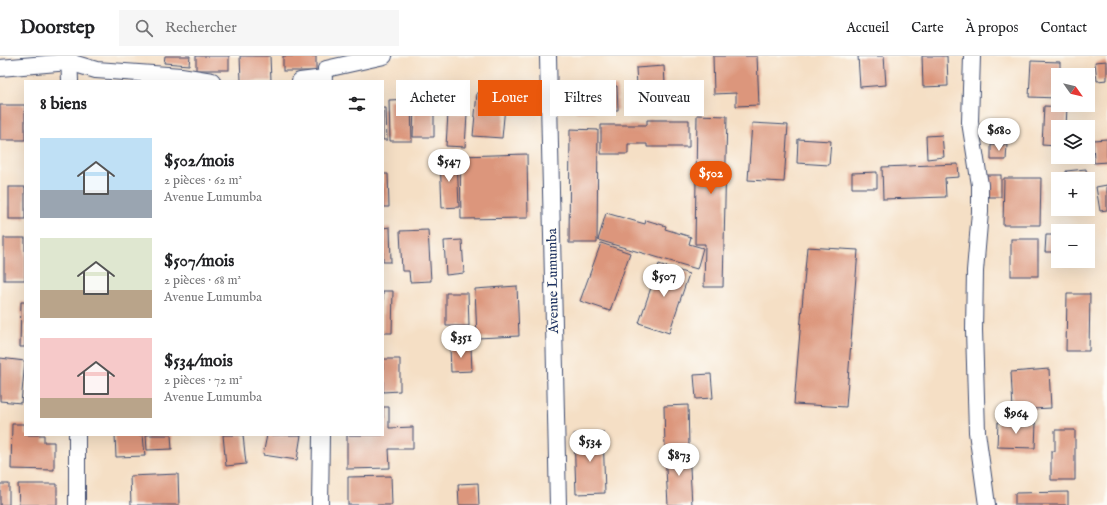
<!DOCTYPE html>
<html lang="fr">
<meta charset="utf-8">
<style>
body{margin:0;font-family:"IM FELL English",serif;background:#f6f6f6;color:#202124;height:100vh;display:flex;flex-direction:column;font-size:15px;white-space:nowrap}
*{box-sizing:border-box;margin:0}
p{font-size:13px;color:#757577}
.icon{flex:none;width:22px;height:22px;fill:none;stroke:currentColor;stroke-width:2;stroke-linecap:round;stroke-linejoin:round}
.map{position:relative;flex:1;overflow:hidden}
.side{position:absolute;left:24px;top:24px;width:360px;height:356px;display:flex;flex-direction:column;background:#fff;border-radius:0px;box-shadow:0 4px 16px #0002}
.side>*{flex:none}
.banner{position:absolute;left:396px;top:24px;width:380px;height:36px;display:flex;gap:8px}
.needle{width:26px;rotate:124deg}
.tools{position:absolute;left:1051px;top:12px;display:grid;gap:8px}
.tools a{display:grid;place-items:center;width:44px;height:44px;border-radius:0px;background:#fff;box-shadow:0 4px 16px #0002;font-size:20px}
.price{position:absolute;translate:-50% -34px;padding:0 9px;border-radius:14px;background:#fff;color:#222;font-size:13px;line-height:26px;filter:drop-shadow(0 1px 2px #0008)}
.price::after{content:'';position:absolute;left:50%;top:24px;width:12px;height:9px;margin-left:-6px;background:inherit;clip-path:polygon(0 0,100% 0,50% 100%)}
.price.active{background:#ea580c;color:#fff}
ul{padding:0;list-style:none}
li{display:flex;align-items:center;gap:12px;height:100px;padding:0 16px}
li span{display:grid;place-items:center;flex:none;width:112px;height:80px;border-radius:0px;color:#555}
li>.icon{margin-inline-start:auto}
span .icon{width:48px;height:48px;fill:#fffc;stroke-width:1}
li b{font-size:17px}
h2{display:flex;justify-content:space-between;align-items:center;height:48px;padding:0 16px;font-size:17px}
.pill{padding:0 14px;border-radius:0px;background:#fff;box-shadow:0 4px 16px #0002;font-size:14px;line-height:36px}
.pill.active{background:#ea580c;color:#fff}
header{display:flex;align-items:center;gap:24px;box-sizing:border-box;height:56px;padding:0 20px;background:#fff;border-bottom:1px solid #e0e0e0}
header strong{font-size:19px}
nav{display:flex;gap:22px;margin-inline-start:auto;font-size:14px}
.search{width:280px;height:36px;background:#f6f6f6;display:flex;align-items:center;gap:10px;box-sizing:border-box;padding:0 14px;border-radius:0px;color:#757577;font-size:15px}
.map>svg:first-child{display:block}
</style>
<header>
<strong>Doorstep</strong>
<div class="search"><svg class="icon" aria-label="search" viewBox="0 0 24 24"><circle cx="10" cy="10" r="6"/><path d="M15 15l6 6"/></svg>Rechercher</div>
<nav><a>Accueil</a><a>Carte</a><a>À propos</a><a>Contact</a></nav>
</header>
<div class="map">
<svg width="1107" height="449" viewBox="0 0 1107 449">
<rect width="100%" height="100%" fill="#fdfcf7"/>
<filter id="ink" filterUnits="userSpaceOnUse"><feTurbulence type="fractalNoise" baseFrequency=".025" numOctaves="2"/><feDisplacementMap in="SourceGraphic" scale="8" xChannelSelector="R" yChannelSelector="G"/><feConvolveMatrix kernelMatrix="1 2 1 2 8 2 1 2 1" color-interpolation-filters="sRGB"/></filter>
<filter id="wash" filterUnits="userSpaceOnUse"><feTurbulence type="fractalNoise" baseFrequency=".012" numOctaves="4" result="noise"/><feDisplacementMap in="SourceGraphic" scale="16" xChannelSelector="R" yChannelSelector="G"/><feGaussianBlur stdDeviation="0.9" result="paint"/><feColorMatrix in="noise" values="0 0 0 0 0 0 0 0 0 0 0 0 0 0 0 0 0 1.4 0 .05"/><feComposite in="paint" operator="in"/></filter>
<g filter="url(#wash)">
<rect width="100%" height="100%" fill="#f5dfc5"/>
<g id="blocks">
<!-- building -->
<g fill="#dc967b">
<path d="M165 0H190L189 9 164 7Z"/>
<rect x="196" y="0" width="33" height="14"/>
<path d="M240 0H270L271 25H241Z"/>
<rect x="283" y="0" width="33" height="15"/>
<path d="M713 0H757L759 49 736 50V37L714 38Z"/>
<path d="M858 0H884L886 29 860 31Z"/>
<path d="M922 0H947L948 30 923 31Z"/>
<path d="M1031 5 1060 6V19H1058V42L1029 41Z"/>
<path d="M1107 5V24L1097 25 1095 6Z"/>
<path d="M664 10 665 28 637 30 636 12Z"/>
<path d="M617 30 618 54 576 56 575 32Z"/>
<path d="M477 37 506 40 502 82 473 80Z"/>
<path d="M411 43 412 85H390L389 44Z"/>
<path d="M414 48H434V81H413Z"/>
<rect x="0" y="49" width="25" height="35"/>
<path d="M1044 50 1067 51 1066 71H1058V90L1042 89Z"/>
<path d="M383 52H386L387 84H383Z"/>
<path d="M448 57 467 58 465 91 446 90Z"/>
<path d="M697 59 727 60 723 231H704L705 188H695Z"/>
<path d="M647 64H689V91H647V88H628V98H601V69H647Z"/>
<path d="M752 67 788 69 784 126 748 124Z"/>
<path d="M570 73 598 74 597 187H569Z"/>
<path d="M942 79 944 101 927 103 926 80Z"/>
<path d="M798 83 831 85 829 109 797 107Z"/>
<path d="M1107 83V106L1094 107 1093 84Z"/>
<path d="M991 89H1007L1006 104H991Z"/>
<path d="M527 98 528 162 461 163 460 100Z"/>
<path d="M440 102H457L459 151 442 152Z"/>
<path d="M958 108 959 121 945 122 946 141 883 143 882 111Z"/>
<path d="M1086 113 1087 123H1067L1066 115Z"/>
<path d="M877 116V132H852V117Z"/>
<path d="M383 118H388L389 151H383Z"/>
<rect x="986" y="119" width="15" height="22"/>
<path d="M1004 122H1041L1040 169H1003Z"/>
<path d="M1107 129V154L1100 155 1096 131Z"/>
<rect x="9" y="131" width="16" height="32"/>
<path d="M606 157 645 168 646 164 666 170 665 173 691 181 689 188 703 192 697 213 598 184Z"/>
<path d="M390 171 391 206H383V172Z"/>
<path d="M428 174 431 225 410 226 409 215H402L400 175Z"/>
<path d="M1046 179H1058V196H1045Z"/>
<rect x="4" y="182" width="21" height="42"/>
<rect x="1011" y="183" width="27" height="37"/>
<path d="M462 184 464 217 446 219 444 185Z"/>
<path d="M601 187 630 197 610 255 580 245Z"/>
<path d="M807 191 858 194 846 351 794 348Z"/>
<path d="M659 208 689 218 669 277 639 267Z"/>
<path d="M517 230 519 280 477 282 475 233Z"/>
<path d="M383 235H393L392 277H383Z"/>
<path d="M446 237H468L469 270H446Z"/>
<path d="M1067 238H1090L1089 295H1066Z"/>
<path d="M21 246H25V291H20Z"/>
<path d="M450 291H471L472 315 451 316Z"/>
<path d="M0 302 25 305 21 347 0 345Z"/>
<path d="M383 303H400V335L383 336Z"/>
<path d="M1049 313 1051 352 1013 354 1011 316Z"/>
<path d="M711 318 713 342 696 343 694 319Z"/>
<path d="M688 349 689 390 665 391 664 350Z"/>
<path d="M383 351H389V372L413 371V393H389L390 412 347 413V379H383Z"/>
<path d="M998 366 1036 367 1035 392 997 391Z"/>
<path d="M12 368H25V379H44V386H54V414L11 413Z"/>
<path d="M1055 374H1075V424H1051V395H1055Z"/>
<path d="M603 376 605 437 576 438 574 378Z"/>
<path d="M115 379H143L145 400 116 401Z"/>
<path d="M146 379H171L172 393 147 394Z"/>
<path d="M223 379H243L246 408 226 410Z"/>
<path d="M267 379H301L297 404 263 399Z"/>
<path d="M689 393 692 449H668L665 395Z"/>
<path d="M178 418 179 449H131L130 420Z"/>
<path d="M391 420 392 449H348V421Z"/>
<path d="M478 427 479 449H459L458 428Z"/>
<rect x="0" y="428" width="9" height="21"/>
<path d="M18 428H57V449H19Z"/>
<path d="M1068 436V449H1015V437Z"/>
</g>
</g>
</g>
<g filter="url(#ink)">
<use href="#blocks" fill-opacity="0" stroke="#3c496d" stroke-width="1"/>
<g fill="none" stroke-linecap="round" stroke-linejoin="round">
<!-- minor casing -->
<g stroke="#3c496d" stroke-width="18">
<g id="minor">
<path d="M69 0 70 25"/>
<path d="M548 0 558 449"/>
<path d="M972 0 970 66 980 129V156L975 215 974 274 977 376 987 449"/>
<path d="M0 12 69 6 96 14 181 20 212 25"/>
<path d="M326 13 384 0"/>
<path d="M300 25 324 22"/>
<path d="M77 379V449"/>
<path d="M320 449 321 379"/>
</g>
</g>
<!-- minor -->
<use href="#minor" stroke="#fff" stroke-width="16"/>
</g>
</g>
<g text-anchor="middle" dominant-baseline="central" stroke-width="3" stroke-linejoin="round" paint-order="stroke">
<!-- street labels -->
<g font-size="14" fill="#1b2f5e" stroke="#fdfcf7">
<text transform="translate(553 225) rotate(-91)">Avenue Lumumba</text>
</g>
</g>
</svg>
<div class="tools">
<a><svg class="needle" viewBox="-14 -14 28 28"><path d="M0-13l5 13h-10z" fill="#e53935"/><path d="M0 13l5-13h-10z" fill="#757577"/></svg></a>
<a><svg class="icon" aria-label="layers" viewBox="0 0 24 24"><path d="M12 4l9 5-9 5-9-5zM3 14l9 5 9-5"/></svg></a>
<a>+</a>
<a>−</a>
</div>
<b class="price" style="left:999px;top:96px">$680</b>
<b class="price" style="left:449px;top:127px">$547</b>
<b class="price active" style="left:711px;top:139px">$502</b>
<b class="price" style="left:664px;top:242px">$507</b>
<b class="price" style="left:461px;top:303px">$351</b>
<b class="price" style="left:1016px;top:379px">$964</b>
<b class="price" style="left:590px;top:407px">$534</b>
<b class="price" style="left:679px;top:421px">$873</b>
<div class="banner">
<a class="pill">Acheter</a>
<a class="pill active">Louer</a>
<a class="pill">Filtres</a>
<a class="pill">Nouveau</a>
</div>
<section class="side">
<h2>8 biens<svg class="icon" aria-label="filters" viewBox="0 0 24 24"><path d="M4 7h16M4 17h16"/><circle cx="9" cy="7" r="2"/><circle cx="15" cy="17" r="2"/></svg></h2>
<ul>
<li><span style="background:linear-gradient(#bfe0f5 65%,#9aa5b1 0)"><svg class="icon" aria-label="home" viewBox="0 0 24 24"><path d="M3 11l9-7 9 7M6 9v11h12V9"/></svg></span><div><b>$502/mois</b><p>2 pièces · 62 m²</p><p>Avenue Lumumba</p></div></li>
<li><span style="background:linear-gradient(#dfe7d0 65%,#b9a48a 0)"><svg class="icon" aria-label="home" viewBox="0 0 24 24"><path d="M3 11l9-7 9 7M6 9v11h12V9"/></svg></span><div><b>$507/mois</b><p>2 pièces · 68 m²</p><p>Avenue Lumumba</p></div></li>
<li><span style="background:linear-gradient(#f6c9c9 75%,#b9a48a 0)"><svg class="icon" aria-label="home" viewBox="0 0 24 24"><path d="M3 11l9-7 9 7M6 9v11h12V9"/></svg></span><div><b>$534/mois</b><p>2 pièces · 72 m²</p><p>Avenue Lumumba</p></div></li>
</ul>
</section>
</div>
